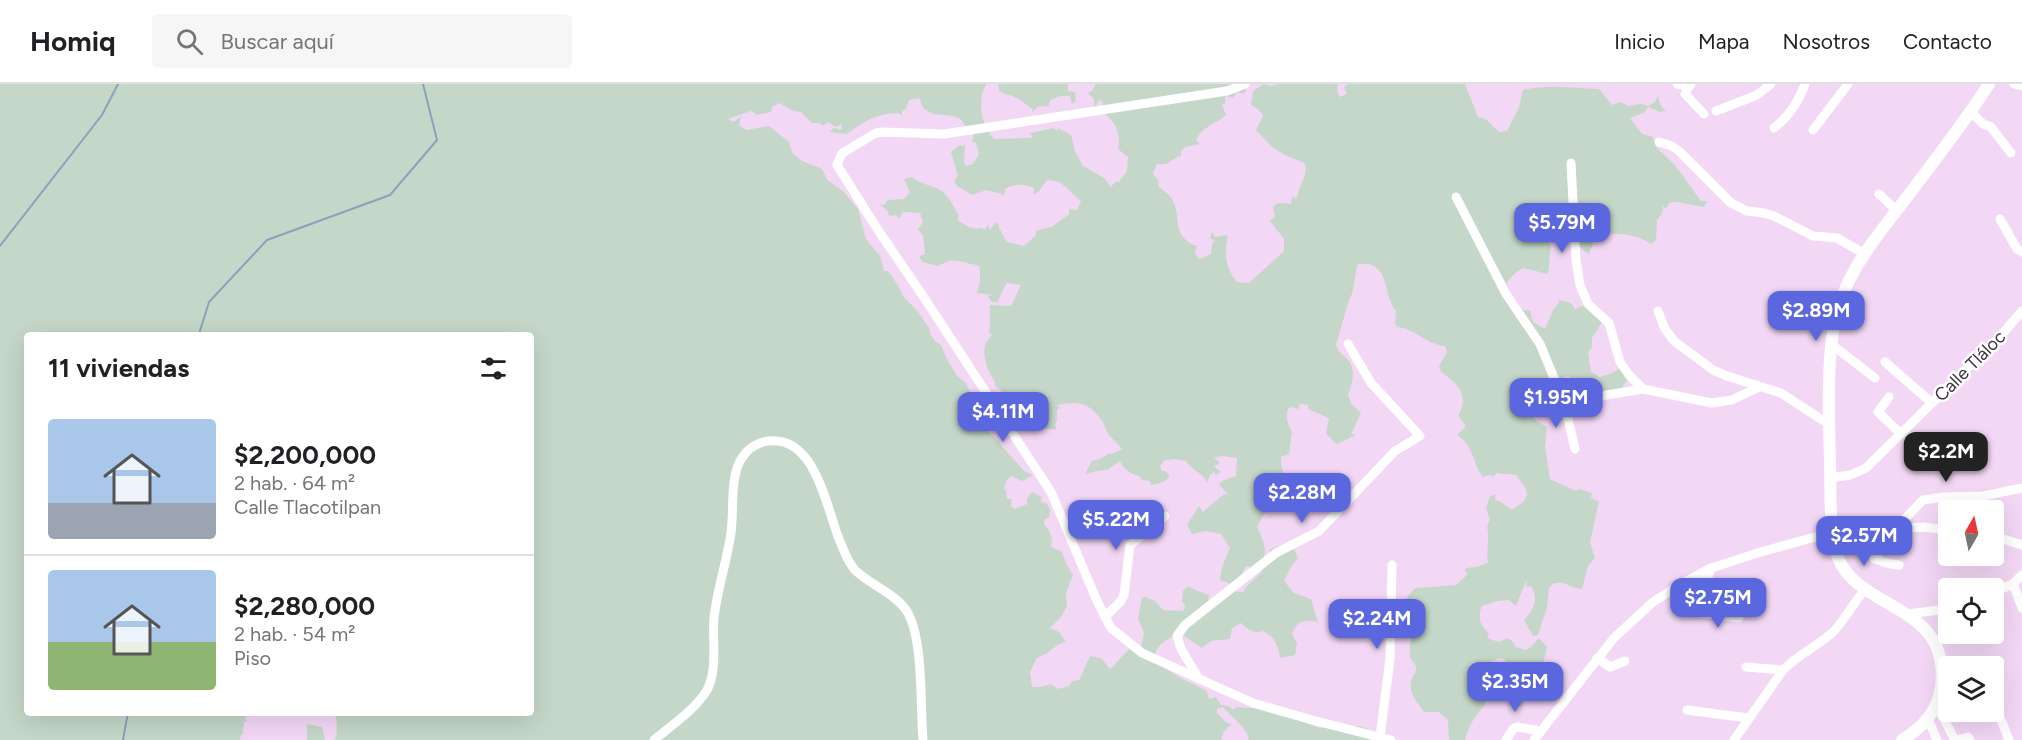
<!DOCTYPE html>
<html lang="es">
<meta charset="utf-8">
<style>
body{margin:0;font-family:Figtree,sans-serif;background:#f6f6f6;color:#202124;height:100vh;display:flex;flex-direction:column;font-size:22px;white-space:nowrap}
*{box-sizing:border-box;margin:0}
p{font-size:20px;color:#757577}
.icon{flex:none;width:33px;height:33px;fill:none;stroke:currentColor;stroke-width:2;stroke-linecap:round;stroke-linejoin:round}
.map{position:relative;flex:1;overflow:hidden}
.side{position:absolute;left:24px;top:248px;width:510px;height:384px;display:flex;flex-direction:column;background:#fff;border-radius:6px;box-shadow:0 6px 24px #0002}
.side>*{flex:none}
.needle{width:39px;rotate:9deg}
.buttons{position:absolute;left:1938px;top:416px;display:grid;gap:12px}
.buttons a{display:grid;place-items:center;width:66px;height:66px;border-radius:6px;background:#fff;box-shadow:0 6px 24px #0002;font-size:30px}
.price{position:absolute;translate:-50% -51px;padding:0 14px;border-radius:12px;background:#5b67df;color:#fff;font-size:20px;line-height:39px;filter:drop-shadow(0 2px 3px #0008)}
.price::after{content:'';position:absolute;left:50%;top:36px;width:18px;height:14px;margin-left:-9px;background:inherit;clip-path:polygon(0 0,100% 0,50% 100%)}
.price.on{background:#222;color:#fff}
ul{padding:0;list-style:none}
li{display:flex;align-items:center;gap:18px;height:150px;padding:0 24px}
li+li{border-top:2px solid #e0e0e0}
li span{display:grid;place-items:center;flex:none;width:168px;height:120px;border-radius:6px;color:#555}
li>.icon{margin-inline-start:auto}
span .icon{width:72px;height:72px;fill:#fffc;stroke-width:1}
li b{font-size:26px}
h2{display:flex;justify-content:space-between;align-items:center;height:72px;padding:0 24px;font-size:26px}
header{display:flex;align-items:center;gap:36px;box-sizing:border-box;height:84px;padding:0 30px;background:#fff;border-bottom:2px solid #e0e0e0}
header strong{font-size:28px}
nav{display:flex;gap:33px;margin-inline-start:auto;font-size:21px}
.search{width:420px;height:54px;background:#f6f6f6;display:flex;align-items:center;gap:15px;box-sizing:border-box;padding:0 21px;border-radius:6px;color:#757577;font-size:22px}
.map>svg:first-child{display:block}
</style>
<header>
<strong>Homiq</strong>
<div class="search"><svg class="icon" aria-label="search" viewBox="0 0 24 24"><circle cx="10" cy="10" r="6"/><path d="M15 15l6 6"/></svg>Buscar aquí</div>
<nav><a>Inicio</a><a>Mapa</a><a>Nosotros</a><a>Contacto</a></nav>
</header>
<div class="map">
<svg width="2022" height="656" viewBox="0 0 2022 656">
<rect width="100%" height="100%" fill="#f3d8f6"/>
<!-- green -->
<g fill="#c4d7c8">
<path d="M0 0H986C977 18 981 40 994 55L1029 54 1033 53 1030 49 1054 44 1056 47 1058 44 1071 51 1075 67 1083 82 1104 94 1111 103 1115 98H1119L1127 87 1128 73 1118 65C1122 50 1114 35 1102 28L1103 18 1099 16 1094 25V15L1088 9 1092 7 1096 0H1241L1246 6 1244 10 1237 8 1233 14 1225 12V19L1222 21 1226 31C1215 40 1202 43 1196 56L1200 60 1185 63 1181 67V72C1170 75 1170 82 1157 80L1153 90 1159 97 1158 102C1162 106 1169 110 1172 115 1182 131 1170 153 1197 162L1195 170 1200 175 1211 170 1212 160 1215 157 1210 154 1212 148 1215 153 1228 151C1224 169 1225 184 1237 198L1249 199 1284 167V155L1270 137 1275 132 1273 123C1278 117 1284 119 1291 120L1292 113 1297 114C1299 99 1308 95 1305 79L1285 71 1271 62 1256 46 1263 32 1259 26 1251 21 1253 7 1264 0 1271 2 1277 0H1338L1337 7 1340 13 1347 10 1344 3 1349 0H1465L1478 33 1487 36 1499 48 1507 47 1519 23 1523 6C1547 0 1574 4 1599 5L1612 21 1621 18 1628 22 1641 20 1648 22 1655 18 1658 12 1661 22 1666 27 1660 28 1648 23 1645 28 1630 34 1642 50 1653 53 1656 63 1675 81 1701 117H1707L1704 123 1677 118 1669 119 1666 125 1663 122 1662 129 1657 136 1656 156 1651 160C1636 149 1609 146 1594 156L1589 170C1575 163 1574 145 1570 131H1553L1549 139 1547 151 1551 152 1547 155 1551 163 1548 190 1523 184 1514 190 1506 200 1507 210 1518 225 1530 227 1533 238 1545 245 1553 226 1559 219V216L1571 219 1575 225 1585 221 1604 235 1592 254V263L1588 269 1591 288 1600 293 1612 289 1620 284 1628 290 1627 296 1617 312 1595 309C1591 295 1577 299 1568 292 1560 294 1558 298 1551 303 1536 315 1536 305 1531 329L1535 336 1547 343 1545 363 1550 395 1576 407 1579 405 1592 409 1591 414 1599 418 1590 458 1595 474 1588 482 1582 505 1572 503 1564 499H1554L1549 504 1547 524 1538 551 1533 552 1524 536C1534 525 1539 516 1531 502L1527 503 1526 497 1516 522 1509 516 1497 517 1482 522C1477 533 1480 542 1489 549L1487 554 1499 558 1508 554 1512 557 1516 563 1526 566 1531 563 1539 554 1547 563 1542 584H1530L1526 595 1529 598 1522 622H1516L1515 613 1511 605 1513 593 1505 576 1499 574 1488 579 1485 621C1475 631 1468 643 1465 656H1449L1448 636 1439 628H1424C1417 618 1407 608 1412 594 1414 590 1416 589 1416 585 1417 580 1411 578 1410 573 1408 560 1414 547 1414 535 1414 526 1408 521 1407 513L1415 504 1456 501 1468 490 1465 487 1466 484 1476 483 1488 479C1486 467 1490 454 1487 443L1490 435 1486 425 1490 412 1496 411 1495 416 1501 418 1512 426C1515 423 1521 420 1524 417 1532 406 1521 399 1516 391L1496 389 1494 392 1489 391 1483 393C1472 379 1474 361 1457 351L1466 342 1458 332C1470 311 1458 300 1441 288L1439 282 1447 268 1445 262C1428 261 1415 245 1398 243L1395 240 1396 227C1382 210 1391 176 1358 180 1354 191 1355 208 1349 216L1336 261C1339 270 1343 270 1349 277 1356 287 1352 301 1348 311L1352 321 1361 329 1351 350 1356 351 1337 360 1326 350 1329 334 1308 325V321L1302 320 1299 321V325L1291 323 1287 326V337L1292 348 1289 370 1281 373V381L1289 405 1301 413 1306 410 1307 413 1288 424 1285 418 1277 416 1264 430 1257 443C1267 464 1270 471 1252 488L1249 482 1245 483 1241 493 1230 502 1227 498 1220 497 1222 483 1230 464 1221 450 1205 447 1192 450 1187 441 1199 422 1203 428 1224 410 1228 411 1219 400 1222 397 1236 392 1237 374 1221 372 1214 374 1219 378V380L1214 382 1221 388 1216 391 1214 388 1210 391 1207 399C1204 389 1192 387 1186 377L1176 375 1165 376 1160 382 1162 387H1165L1170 392 1164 398 1151 401 1150 397 1142 396 1139 392C1131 391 1123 384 1120 377L1107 386 1096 387 1085 390 1092 377 1100 375 1108 370H1111L1122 365C1118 359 1113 356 1109 351 1106 347 1105 341 1102 337 1088 317 1078 317 1056 321L1061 324 1057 325V337L1055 341 1057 346 1027 342C1018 328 1008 311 995 302V298C986 285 978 263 992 251L989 248C991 239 989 231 990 221L1011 222 1021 201 1007 199C1005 202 998 215 998 218H992L988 213 991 211 977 209 980 197V183C975 180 972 180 966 179 951 175 951 176 938 182L922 178 919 172 925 170 923 152 918 145 923 138 920 129 903 128 899 135 896 131 889 132 887 126 879 120 884 121 888 116 904 115 910 108 904 95 912 93C922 101 934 101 943 108 951 115 954 124 959 132L957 136C966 141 971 146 982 144L984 146 988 141 990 146 996 138 999 141V144L1007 158 1024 162 1036 151V147L1053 142 1069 130V125L1077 126 1081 117C1068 107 1066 97 1047 96L1039 107 1033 111 1034 104C1023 100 1016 99 1005 105L1004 112 1002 110 986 106 973 111 958 103 954 97 958 92 951 68 960 61 963 62 965 60 964 78 966 82 973 80 979 70 976 59 972 58 975 47 966 44C960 23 934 38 923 23 921 21 921 17 919 14L909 16 906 25 902 27V32L898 29C878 29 862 38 847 50L829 48 834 44 841 46 842 40 836 43 828 38 823 42 819 39H812L801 28 794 27 779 19 772 23 771 28 757 31 751 27 728 35 734 38 741 32 739 41 746 46 769 42 789 58 793 70 802 77 822 85 827 96 843 107 858 125 866 155 880 172 884 187H888L898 201 903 212 919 229 929 244 930 250 936 258 941 261 947 275 957 292 966 299 984 342 1024 387 1033 391 1022 397 1011 392 1006 397 1004 405 1006 406 1007 415H1012L1011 422 1015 425 1027 420V415L1032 408 1042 413 1041 418 1046 419 1050 425 1049 434 1045 435 1044 440C1051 448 1053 453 1051 463L1062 468 1066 479 1073 491 1066 509 1067 522 1061 533 1050 544 1059 548 1066 558C1055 560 1048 571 1037 574L1030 588 1032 603H1041L1051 600 1058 605 1069 602 1072 597 1079 596 1090 572 1101 574 1110 585C1117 579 1122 571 1129 566L1130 563H1141L1144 548 1138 535 1142 514 1145 513 1155 517 1163 526 1184 527 1185 521 1182 517 1183 507 1188 502C1195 507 1202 508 1209 511L1208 519 1218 521 1232 507 1244 508 1245 504 1261 489 1270 466 1277 462 1288 461 1293 463 1298 474 1292 481 1284 497 1294 509 1311 515 1318 538C1304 536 1297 536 1292 550L1297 559 1295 571 1280 574C1278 561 1275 553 1263 547 1254 550 1248 545 1241 539L1232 544 1230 555 1211 557 1202 564 1186 553 1177 549C1164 559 1156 559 1154 577L1179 593 1207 607 1209 615 1216 613 1221 621 1228 622 1233 626 1237 623 1264 625 1279 632 1295 634 1319 644 1358 642 1380 649 1384 648 1390 653 1385 656H1249C1246 642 1232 634 1223 623L1217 625V629L1227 639 1232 640 1224 647 1221 656H334L337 650 336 629 531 628V250H27V628L250 629 245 634 247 637 244 638 243 650 241 651 240 656H0Z"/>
<path d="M998 0H1068V7L1075 8 1076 17 1072 20 1070 12H1061L1050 16 1049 22 1037 23 1032 29 1033 25C1027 22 1021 15 1014 13 1008 10 1005 11 999 7Z"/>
<path d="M307 640 322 643 325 656H307Z"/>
</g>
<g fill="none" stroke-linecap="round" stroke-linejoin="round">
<!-- stream -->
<g stroke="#8ea0bc" stroke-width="2">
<path d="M0 162 102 31 118 0"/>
<path d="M199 250 209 218 267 156 390 111 437 56 423 0"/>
<path d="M123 656 128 628"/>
</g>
<!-- street -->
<g stroke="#fff" stroke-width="9">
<path d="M1245 0 1227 7 944 50 881 48 876 49 844 68 841 71 837 81 878 146 923 212 1051 408 1097 517 1111 544 1142 569 1253 619 1312 636 1391 656"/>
<path d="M1677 0 1689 2 1691 0"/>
<path d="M2014 0 2022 2"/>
<path d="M1689 2 1685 10 1704 30"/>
<path d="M1716 27 1757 11 1771 0"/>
<path d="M1971 28 1983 40 1991 43 2011 69"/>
<path d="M1774 44C1788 33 1799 17 1805 0"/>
<path d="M1813 46 1848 0"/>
<path d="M1659 58 1672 62 1680 68 1731 119 1747 127 1764 129 1774 132 1813 152 1837 154 1865 170"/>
<path d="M1571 79 1576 176 1580 201 1588 220 1609 239 1620 278 1629 291 1643 305 1712 319 1732 316 1759 303"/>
<path d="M1879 110 1897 127"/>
<path d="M1456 113 1506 210 1540 260 1564 318 1575 365"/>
<path d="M2000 135 2017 165 2022 168"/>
<path d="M1658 227 1665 245 1674 257 1713 286 1727 292 1781 309 1830 341"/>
<path d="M1831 260 1875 294"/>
<path d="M1885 278 1932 319"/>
<path d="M1889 313 1878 328 1901 350"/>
<path d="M1564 318 1643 305"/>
<path d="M1830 394 1850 391 1866 384 2004 248 2022 227"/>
<path d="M1850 447C1866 467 1873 479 1899 481"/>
<path d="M1994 452 2022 461"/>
<path d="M1874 475 1895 445 1923 416 1944 413 1983 412 2022 404"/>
<path d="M1711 484 1697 525 1701 529 1739 534"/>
<path d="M2013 500 2022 524"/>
<path d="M1994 508 2013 500 2022 491"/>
<path d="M1907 530 1948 525"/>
<path d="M1105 533 1121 517 1124 511 1130 461 1165 432"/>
<path d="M1597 574 1610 583 1625 577"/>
<path d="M1746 583 1783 586"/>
<path d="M1199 595 1181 565 1177 552 1185 541 1276 469 1319 447 1395 367 1420 352 1371 299 1348 260"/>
<path d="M1936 620 1955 656"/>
<path d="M1996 623 2009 656"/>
<path d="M1687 626 1748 634"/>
<path d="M1928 635 1937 656"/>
<path d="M1380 653 1390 575 1392 481"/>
<path d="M654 656C672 641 695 626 707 606 718 586 712 556 714 534 717 506 727 477 731 449 734 428 730 396 740 377 746 366 755 359 768 357 815 351 826 422 839 455 844 466 847 478 856 487 871 501 894 509 906 526 924 552 920 623 923 656"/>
<path d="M1506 656 1513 645 1517 643 1541 647"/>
<path d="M1534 656 1614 554 1653 518 1681 500 1711 484 1761 468 1826 450 1923 443 1948 446"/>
<path d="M1734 656 1783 586C1797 571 1817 563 1833 548 1845 535 1854 519 1865 505"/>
<path d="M1957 656 1968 653 1970 656"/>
</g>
<!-- secondary -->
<path stroke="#fff" stroke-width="12" d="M1902 656C1922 644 1938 627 1941 603 1952 513 1847 530 1834 461 1829 434 1831 406 1830 379 1829 329 1824 253 1844 208 1857 176 1880 148 1901 121 1931 81 1962 42 1989 0"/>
</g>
<g text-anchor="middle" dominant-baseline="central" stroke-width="5" stroke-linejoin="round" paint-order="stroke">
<!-- street labels -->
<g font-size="18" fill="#3b313c" stroke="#fff">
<text transform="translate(1970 282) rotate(-45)">Calle Tláloc</text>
</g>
</g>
</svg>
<div class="buttons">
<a><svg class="needle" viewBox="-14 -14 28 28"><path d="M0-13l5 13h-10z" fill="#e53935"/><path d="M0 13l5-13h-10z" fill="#757577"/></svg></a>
<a><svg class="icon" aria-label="locate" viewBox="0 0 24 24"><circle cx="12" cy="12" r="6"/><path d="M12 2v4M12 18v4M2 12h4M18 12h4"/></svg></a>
<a><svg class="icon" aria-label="layers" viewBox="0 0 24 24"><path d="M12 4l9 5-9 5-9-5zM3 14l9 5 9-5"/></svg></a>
</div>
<b class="price" style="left:1562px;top:170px">$5.79M</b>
<b class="price" style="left:1816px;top:258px">$2.89M</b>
<b class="price" style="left:1556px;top:345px">$1.95M</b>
<b class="price" style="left:1003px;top:359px">$4.11M</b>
<b class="price on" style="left:1946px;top:399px">$2.2M</b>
<b class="price" style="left:1302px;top:440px">$2.28M</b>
<b class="price" style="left:1116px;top:467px">$5.22M</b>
<b class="price" style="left:1864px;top:483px">$2.57M</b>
<b class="price" style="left:1718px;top:545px">$2.75M</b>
<b class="price" style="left:1377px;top:566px">$2.24M</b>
<b class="price" style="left:1515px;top:629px">$2.35M</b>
<section class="side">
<h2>11 viviendas<svg class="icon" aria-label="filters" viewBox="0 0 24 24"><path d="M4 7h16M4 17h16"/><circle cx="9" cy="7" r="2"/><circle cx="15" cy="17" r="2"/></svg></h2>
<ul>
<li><span style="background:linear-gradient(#a9c7e8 70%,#9aa5b1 0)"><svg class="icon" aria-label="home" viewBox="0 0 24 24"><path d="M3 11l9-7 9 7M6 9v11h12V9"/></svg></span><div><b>$2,200,000</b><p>2 hab. · 64 m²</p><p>Calle Tlacotilpan</p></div></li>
<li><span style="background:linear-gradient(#a9c7e8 60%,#8fb573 0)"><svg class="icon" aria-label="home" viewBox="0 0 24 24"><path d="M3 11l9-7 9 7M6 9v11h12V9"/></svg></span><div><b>$2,280,000</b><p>2 hab. · 54 m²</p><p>Piso</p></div></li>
</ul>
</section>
</div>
